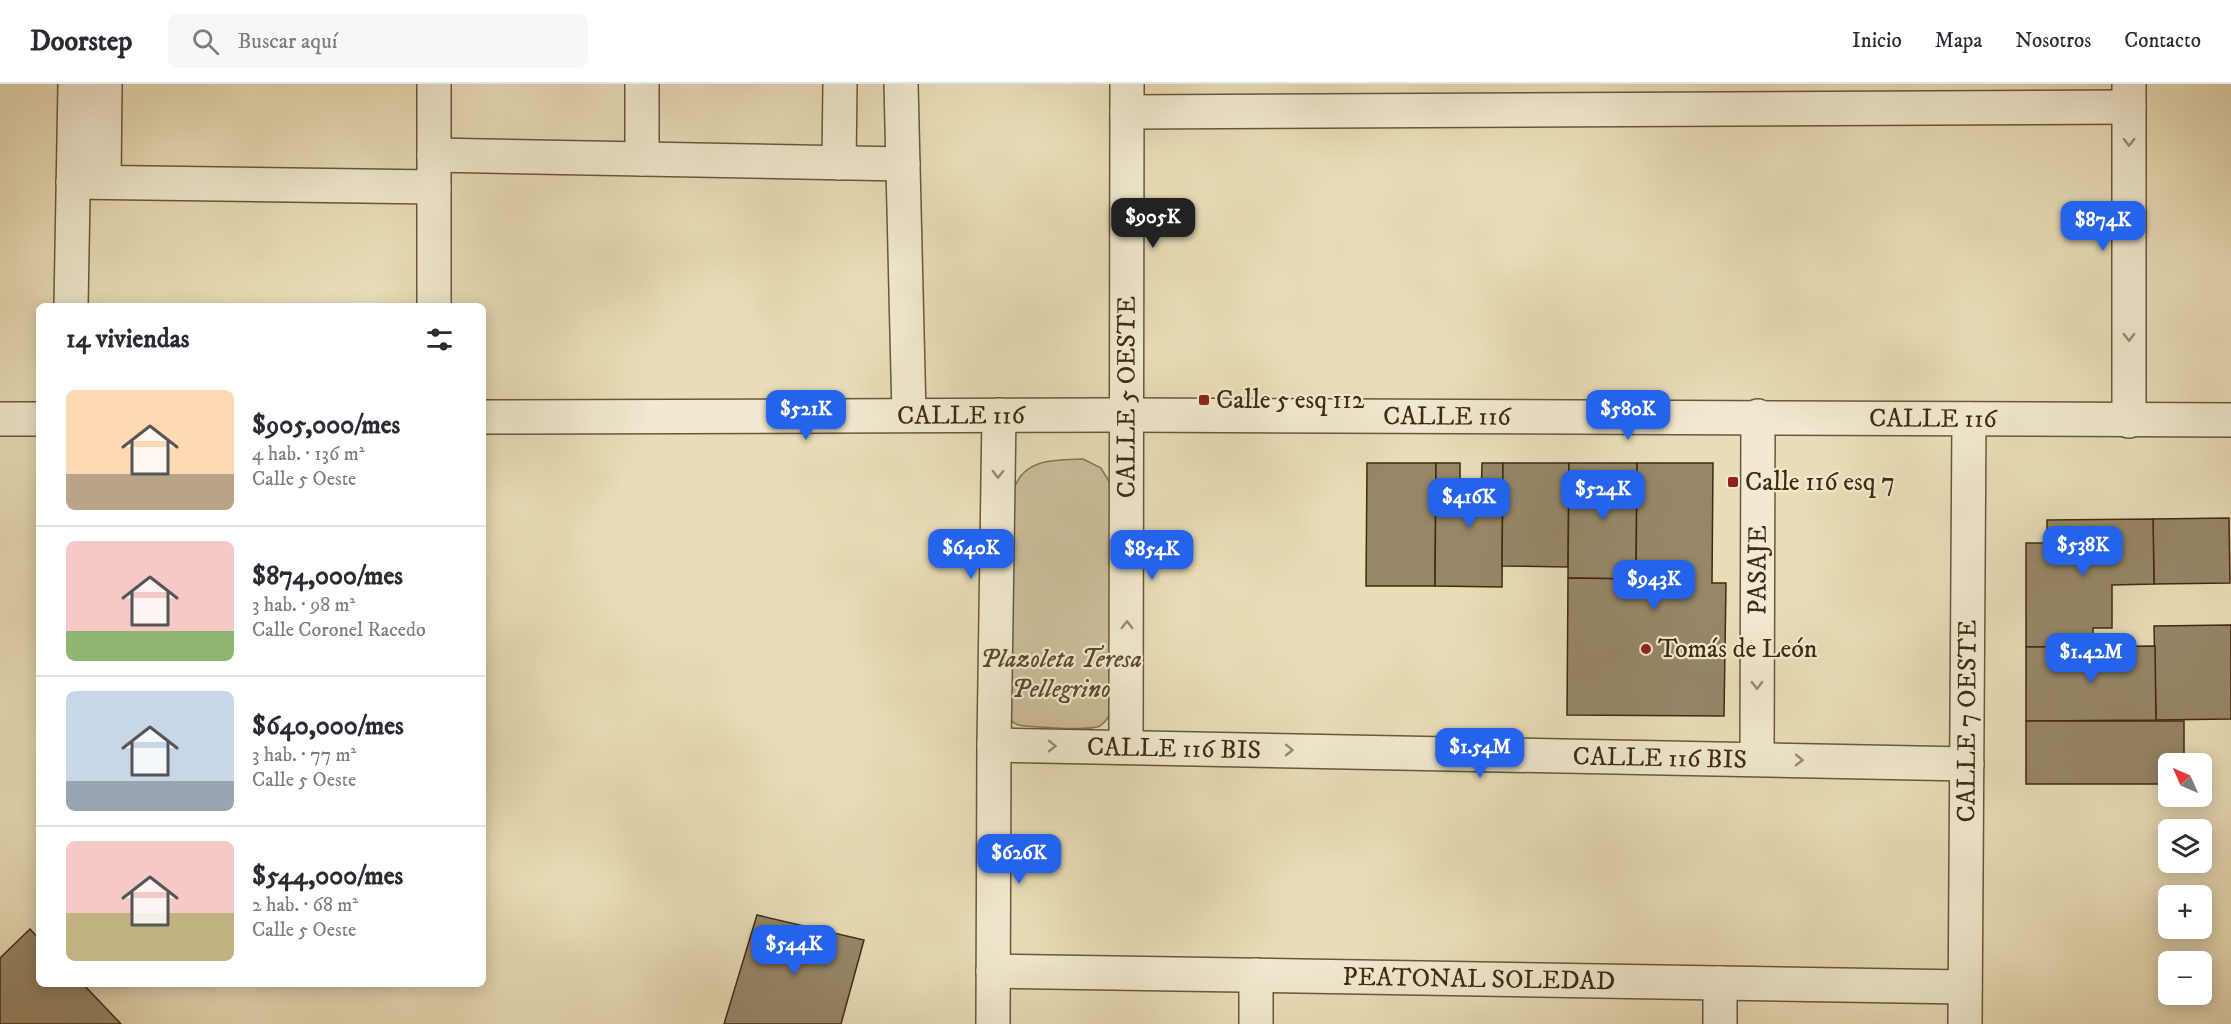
<!DOCTYPE html>
<html lang="es">
<meta charset="utf-8">
<style>
body{margin:0;font-family:"IM FELL DW Pica",serif;background:#f7f7f7;color:#2b2b33;height:100vh;display:flex;flex-direction:column;font-size:22px;white-space:nowrap}
*{box-sizing:border-box;margin:0}
p{font-size:20px;color:#7c7c81}
.icon{flex:none;width:33px;height:33px;fill:none;stroke:currentColor;stroke-width:2;stroke-linecap:round;stroke-linejoin:round}
.map{position:relative;flex:1;overflow:hidden}
.drawer{position:absolute;left:36px;top:219px;width:450px;height:684px;display:flex;flex-direction:column;background:#fff;border-radius:9px;box-shadow:0 3px 15px #0003}
.drawer>*{flex:none}
.needle{width:39px;rotate:315deg}
.tools{position:absolute;left:2158px;top:669px;display:grid;gap:12px}
.tools a{display:grid;place-items:center;width:54px;height:54px;border-radius:9px;background:#fff;box-shadow:0 3px 15px #0003;font-size:30px}
.price{position:absolute;translate:-50% -51px;padding:0 14px;border-radius:12px;background:#2563eb;color:#fff;font-size:20px;line-height:39px;filter:drop-shadow(0 2px 3px #0008)}
.price::after{content:'';position:absolute;left:50%;top:36px;width:18px;height:14px;margin-left:-9px;background:inherit;clip-path:polygon(0 0,100% 0,50% 100%)}
.price.on{background:#222;color:#fff}
ul{padding:0;list-style:none}
li{display:flex;align-items:center;gap:18px;height:150px;padding:0 30px}
li+li{border-top:2px solid #e1e1e2}
li span{display:grid;place-items:center;flex:none;width:168px;height:120px;border-radius:9px;color:#555}
li>.icon{margin-inline-start:auto}
span .icon{width:72px;height:72px;fill:#fffc;stroke-width:1}
li b{font-size:26px}
h2{display:flex;justify-content:space-between;align-items:center;height:72px;padding:0 30px;font-size:26px}
header{display:flex;align-items:center;gap:36px;box-sizing:border-box;height:84px;padding:0 30px;background:#fff;border-bottom:2px solid #e1e1e2}
header strong{font-size:28px}
nav{display:flex;gap:33px;margin-inline-start:auto;font-size:21px}
.search{width:420px;height:54px;background:#f7f7f7;display:flex;align-items:center;gap:15px;box-sizing:border-box;padding:0 21px;border-radius:9px;color:#7c7c81;font-size:22px}
.map>svg:first-child{display:block}
</style>
<header>
<strong>Doorstep</strong>
<div class="search"><svg class="icon" aria-label="search" viewBox="0 0 24 24"><circle cx="10" cy="10" r="6"/><path d="M15 15l6 6"/></svg>Buscar aquí</div>
<nav><a>Inicio</a><a>Mapa</a><a>Nosotros</a><a>Contacto</a></nav>
</header>
<div class="map">
<svg width="2231" height="940" viewBox="0 0 2231 940">
<rect width="100%" height="100%" fill="#e9ddb7"/>
<filter id="stains"><feTurbulence type="fractalNoise" baseFrequency=".00333" numOctaves="4"/><feColorMatrix values="0 0 0 0 .2 0 0 0 0 .09 0 0 0 0 .02 0 0 0 .5 -.17"/></filter>
<radialGradient id="worn" r=".72"><stop offset=".6" stop-color="#630" stop-opacity="0"/><stop offset="1" stop-color="#630" stop-opacity=".3"/></radialGradient>
<!-- green -->
<path fill="#ccbf9b" stroke="#867456" stroke-width="1.5" d="M1083 375 1101 384 1110 399 1114 617C1112 627 1109 636 1100 642 1090 647 1031 643 1018 641L1011 637 1014 405C1024 374 1055 376 1083 375Z"/>
<!-- building -->
<g fill="#978768" stroke="#3f2a12" stroke-width="1.5">
<path d="M1367 379H1436L1435 502H1366Z"/>
<path d="M1436 379H1460V415H1481L1482 379H1503L1502 503 1435 502Z"/>
<path d="M1503 379H1569L1568 483 1502 482Z"/>
<path d="M1569 379H1637L1636 495 1568 494Z"/>
<path d="M1637 379H1713L1712 499H1726L1724 632 1567 631 1568 494 1636 495Z"/>
<path d="M2229 434 2230 499 2154 500 2153 435Z"/>
<path d="M2153 435 2154 500 2112 501V544H2093V563H2026V459H2047V436Z"/>
<path d="M2231 541V635L2156 636 2154 542Z"/>
<path d="M2155 562 2156 636 2026 637V563Z"/>
<path d="M2026 637H2184V680H2169V700H2026Z"/>
<path d="M757 831 864 856 841 940H724Z"/>
<path d="M30 845 39 855V900H83L121 940H0V874Z"/>
</g>
<g fill="none" stroke-linecap="round" stroke-linejoin="round">
<!-- minor casing -->
<g stroke="#6a573b" stroke-width="36">
<g id="minor">
<path d="M901 0 909 331"/>
<path d="M2129 2V337"/>
<path d="M1127 28 2129 23"/>
<path d="M434 71 903 80"/>
<path d="M642 75V0"/>
<path d="M839 79 840 0"/>
<path d="M73 98 434 103"/>
<path d="M104 98 105 0"/>
<path d="M71 222 75 0"/>
<path d="M434 222V0"/>
<path id="s1" d="M483 333 1128 331 2231 336"/>
<path d="M0 335H39"/>
<path id="s2" d="M994 661 1967 680"/>
<path id="s3" d="M1126 663 1127 0"/>
<path id="s4" d="M1757 675 1758 332"/>
<path id="s5" d="M993 887 1965 903"/>
<path d="M1720 899V940"/>
<path d="M993 940 994 661 999 331"/>
<path d="M1256 940V891"/>
<path id="s6" d="M1965 940 1969 335"/>
</g>
</g>
<!-- minor -->
<use href="#minor" stroke="#f1e9d0" stroke-width="33"/>
</g>
<!-- one-way arrows -->
<defs><path id="oneway-chevron" d="M-2-3.5L2.5 0L-2 3.5" fill="none" stroke-width="1.6" stroke-linecap="round" stroke-linejoin="round" transform="scale(1.5)"/></defs>
<g stroke="#988a71">
<use href="#oneway-chevron" transform="translate(2129 58) rotate(90)"/>
<use href="#oneway-chevron" transform="translate(2129 253) rotate(90)"/>
<use href="#oneway-chevron" transform="translate(998 390) rotate(91)"/>
<use href="#oneway-chevron" transform="translate(1127 541) rotate(-90)"/>
<use href="#oneway-chevron" transform="translate(1757 601) rotate(90)"/>
<use href="#oneway-chevron" transform="translate(1052 662) rotate(1)"/>
<use href="#oneway-chevron" transform="translate(1289 666) rotate(1)"/>
<use href="#oneway-chevron" transform="translate(1799 676) rotate(1)"/>
</g>
<!-- markers -->
<g fill="#8f2418" stroke="#f1e9d0" stroke-width="2">
<rect x="1198" y="310" width="12" height="12" rx="3"/>
<rect x="1727" y="392" width="12" height="12" rx="3"/>
<circle cx="1646" cy="565" r="6"/>
</g>
<g text-anchor="middle" dominant-baseline="central" stroke-width="4.5" stroke-linejoin="round" paint-order="stroke">
<!-- street labels -->
<g font-size="26" fill="#3f2a12" stroke="#f1e9d0">
<text stroke="none"><textPath href="#s3" startOffset="350">CALLE 5 OESTE</textPath></text>
<text stroke="none"><textPath href="#s1" startOffset="478">CALLE 116</textPath></text>
<text stroke="none"><textPath href="#s1" startOffset="964">CALLE 116</textPath></text>
<text stroke="none"><textPath href="#s1" startOffset="1450">CALLE 116</textPath></text>
<text stroke="none"><textPath href="#s4" startOffset="189">PASAJE</textPath></text>
<text stroke="none"><textPath href="#s6" startOffset="303">CALLE 7 OESTE</textPath></text>
<text stroke="none"><textPath href="#s2" startOffset="180">CALLE 116 BIS</textPath></text>
<text stroke="none"><textPath href="#s2" startOffset="666">CALLE 116 BIS</textPath></text>
<text stroke="none"><textPath href="#s5" startOffset="486">PEATONAL SOLEDAD</textPath></text>
</g>
<!-- poi labels -->
<g font-size="26" fill="#3f2a12" stroke="#f1e9d0" text-anchor="start">
<text x="1216" y="316">Calle 5 esq 112</text>
<text x="1745" y="398">Calle 116 esq 7</text>
<text x="1658" y="565">Tomás de León</text>
</g>
<!-- park labels -->
<g font-size="26" font-style="italic" fill="#5b482d" stroke="#f1e9d0">
<text x="1061" y="575">Plazoleta Teresa<tspan x="1061" dy="30">Pellegrino</tspan></text>
</g>
</g>
<rect width="100%" height="100%" filter="url(#stains)"/>
<rect width="100%" height="100%" fill="url(#worn)"/>
</svg>
<div class="tools">
<a><svg class="needle" viewBox="-14 -14 28 28"><path d="M0-13l5 13h-10z" fill="#e53935"/><path d="M0 13l5-13h-10z" fill="#7c7c81"/></svg></a>
<a><svg class="icon" aria-label="layers" viewBox="0 0 24 24"><path d="M12 4l9 5-9 5-9-5zM3 14l9 5 9-5"/></svg></a>
<a>+</a>
<a>−</a>
</div>
<b class="price on" style="left:1153px;top:165px">$905K</b>
<b class="price" style="left:2103px;top:168px">$874K</b>
<b class="price" style="left:806px;top:357px">$521K</b>
<b class="price" style="left:1628px;top:357px">$580K</b>
<b class="price" style="left:1603px;top:437px">$524K</b>
<b class="price" style="left:1469px;top:445px">$416K</b>
<b class="price" style="left:2083px;top:493px">$538K</b>
<b class="price" style="left:971px;top:496px">$640K</b>
<b class="price" style="left:1152px;top:497px">$854K</b>
<b class="price" style="left:1654px;top:527px">$943K</b>
<b class="price" style="left:2091px;top:600px">$1.42M</b>
<b class="price" style="left:1480px;top:695px">$1.54M</b>
<b class="price" style="left:1019px;top:801px">$626K</b>
<b class="price" style="left:794px;top:892px">$544K</b>
<section class="drawer">
<h2>14 viviendas<svg class="icon" aria-label="filters" viewBox="0 0 24 24"><path d="M4 7h16M4 17h16"/><circle cx="9" cy="7" r="2"/><circle cx="15" cy="17" r="2"/></svg></h2>
<ul>
<li><span style="background:linear-gradient(#ffd9b3 70%,#b9a48a 0)"><svg class="icon" aria-label="home" viewBox="0 0 24 24"><path d="M3 11l9-7 9 7M6 9v11h12V9"/></svg></span><div><b>$905,000/mes</b><p>4 hab. · 136 m²</p><p>Calle 5 Oeste</p></div></li>
<li><span style="background:linear-gradient(#f6c9c9 75%,#8fb573 0)"><svg class="icon" aria-label="home" viewBox="0 0 24 24"><path d="M3 11l9-7 9 7M6 9v11h12V9"/></svg></span><div><b>$874,000/mes</b><p>3 hab. · 98 m²</p><p>Calle Coronel Racedo</p></div></li>
<li><span style="background:linear-gradient(#c9d6e8 75%,#9aa5b1 0)"><svg class="icon" aria-label="home" viewBox="0 0 24 24"><path d="M3 11l9-7 9 7M6 9v11h12V9"/></svg></span><div><b>$640,000/mes</b><p>3 hab. · 77 m²</p><p>Calle 5 Oeste</p></div></li>
<li><span style="background:linear-gradient(#f6c9c9 60%,#c2b280 0)"><svg class="icon" aria-label="home" viewBox="0 0 24 24"><path d="M3 11l9-7 9 7M6 9v11h12V9"/></svg></span><div><b>$544,000/mes</b><p>2 hab. · 68 m²</p><p>Calle 5 Oeste</p></div></li>
</ul>
</section>
</div>
